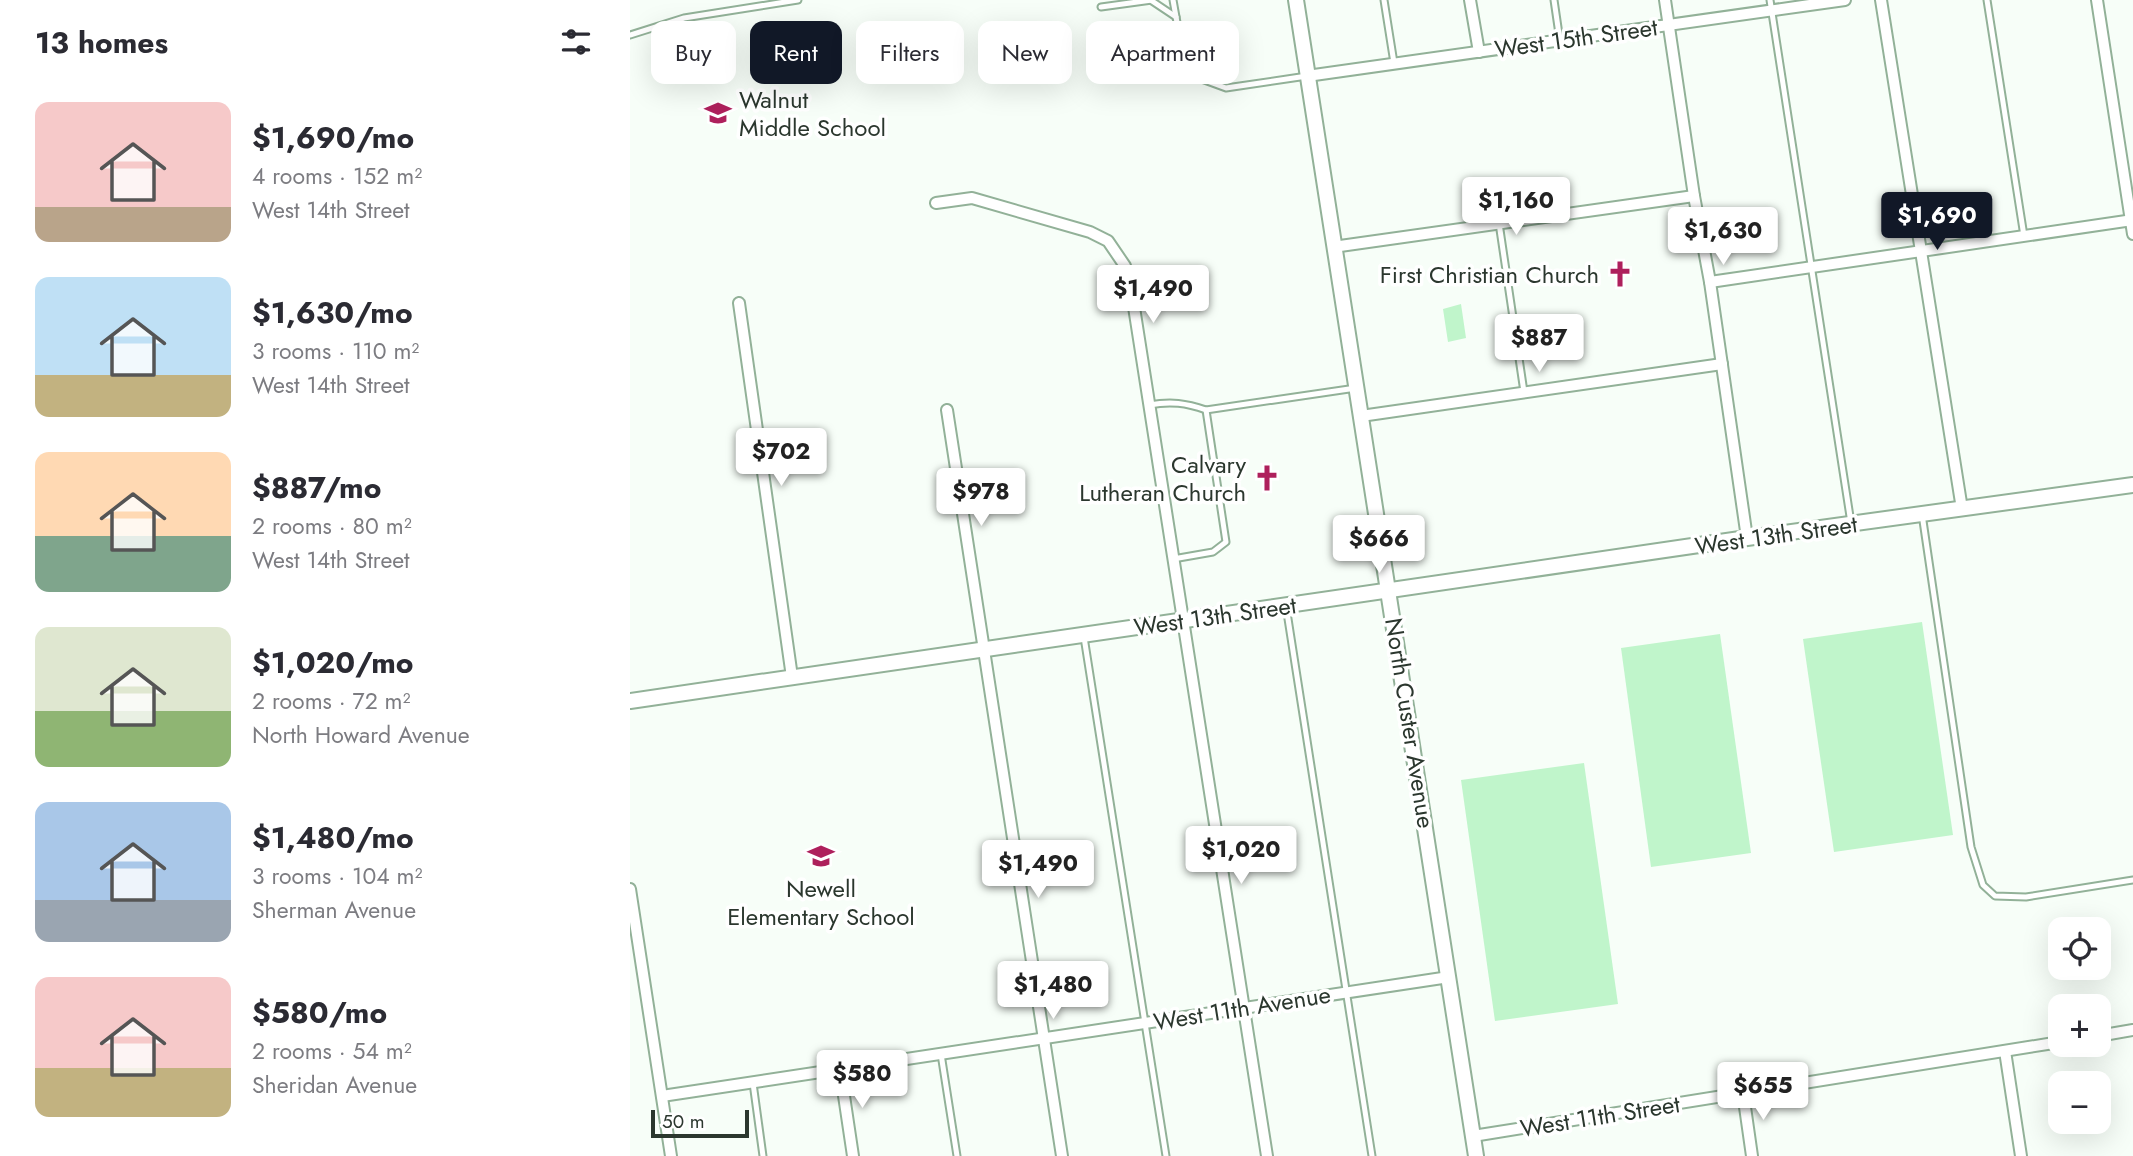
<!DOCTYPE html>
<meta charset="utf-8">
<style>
body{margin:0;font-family:Jost,sans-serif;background:#f2f2f3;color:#2b2b33;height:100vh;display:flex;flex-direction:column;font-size:26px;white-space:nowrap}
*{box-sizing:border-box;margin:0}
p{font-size:23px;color:#7c7c81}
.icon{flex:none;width:38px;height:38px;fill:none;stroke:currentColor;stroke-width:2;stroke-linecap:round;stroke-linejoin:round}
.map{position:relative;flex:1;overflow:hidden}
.sheet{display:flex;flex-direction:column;background:#fff;width:630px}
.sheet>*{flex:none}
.top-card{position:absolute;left:21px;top:21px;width:665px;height:63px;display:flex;gap:14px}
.fabs{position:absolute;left:1418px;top:917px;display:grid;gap:14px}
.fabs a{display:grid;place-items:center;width:63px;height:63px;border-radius:14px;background:#fff;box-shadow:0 7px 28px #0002;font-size:35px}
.scale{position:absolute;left:21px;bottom:18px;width:98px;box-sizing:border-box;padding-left:7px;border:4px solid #2b372e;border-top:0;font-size:19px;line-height:24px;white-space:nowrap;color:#2b372e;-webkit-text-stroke:5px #fff;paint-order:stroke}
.price{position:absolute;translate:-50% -60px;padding:0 16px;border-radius:7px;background:#fff;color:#222;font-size:23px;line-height:46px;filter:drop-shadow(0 2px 4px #0008)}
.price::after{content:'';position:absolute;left:50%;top:42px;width:21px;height:16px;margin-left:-10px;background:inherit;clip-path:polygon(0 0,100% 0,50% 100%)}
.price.current{background:#111827;color:#fff}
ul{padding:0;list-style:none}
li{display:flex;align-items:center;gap:21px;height:175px;padding:0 35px}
li span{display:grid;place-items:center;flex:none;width:196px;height:140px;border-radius:14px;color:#555}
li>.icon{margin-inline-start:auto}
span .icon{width:84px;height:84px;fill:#fffc;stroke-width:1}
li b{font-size:30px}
h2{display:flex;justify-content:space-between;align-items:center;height:84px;padding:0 35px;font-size:30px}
.tag{padding:0 24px;border-radius:14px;background:#fff;box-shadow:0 7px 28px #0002;font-size:24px;line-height:63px}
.tag.current{background:#111827;color:#fff}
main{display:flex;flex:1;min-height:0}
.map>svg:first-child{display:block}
</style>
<main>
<section class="sheet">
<h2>13 homes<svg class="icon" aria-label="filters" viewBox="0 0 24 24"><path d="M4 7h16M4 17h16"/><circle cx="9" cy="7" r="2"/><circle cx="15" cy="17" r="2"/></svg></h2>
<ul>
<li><span style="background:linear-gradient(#f6c9c9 75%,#b9a48a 0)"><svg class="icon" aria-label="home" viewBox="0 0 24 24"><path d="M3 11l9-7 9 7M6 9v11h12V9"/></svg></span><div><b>$1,690/mo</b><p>4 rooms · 152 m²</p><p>West 14th Street</p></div></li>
<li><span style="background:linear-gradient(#bfe0f5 70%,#c2b280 0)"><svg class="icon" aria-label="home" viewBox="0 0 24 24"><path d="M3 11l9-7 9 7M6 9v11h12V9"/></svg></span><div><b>$1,630/mo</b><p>3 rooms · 110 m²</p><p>West 14th Street</p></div></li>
<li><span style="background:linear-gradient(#ffd9b3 60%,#7fa58c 0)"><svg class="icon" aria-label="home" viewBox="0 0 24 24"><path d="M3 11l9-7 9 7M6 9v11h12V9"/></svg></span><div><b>$887/mo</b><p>2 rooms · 80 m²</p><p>West 14th Street</p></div></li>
<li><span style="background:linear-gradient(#dfe7d0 60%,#8fb573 0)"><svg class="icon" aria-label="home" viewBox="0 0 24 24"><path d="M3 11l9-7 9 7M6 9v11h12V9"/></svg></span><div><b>$1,020/mo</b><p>2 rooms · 72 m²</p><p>North Howard Avenue</p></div></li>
<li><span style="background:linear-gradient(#a9c7e8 70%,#9aa5b1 0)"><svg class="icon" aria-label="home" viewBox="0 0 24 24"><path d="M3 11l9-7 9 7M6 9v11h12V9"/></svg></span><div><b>$1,480/mo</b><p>3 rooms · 104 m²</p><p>Sherman Avenue</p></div></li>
<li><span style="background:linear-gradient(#f6c9c9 65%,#c2b280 0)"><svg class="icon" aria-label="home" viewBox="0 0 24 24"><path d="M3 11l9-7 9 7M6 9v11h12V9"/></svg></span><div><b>$580/mo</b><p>2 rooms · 54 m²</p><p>Sheridan Avenue</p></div></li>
</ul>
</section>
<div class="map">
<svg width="1503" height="1156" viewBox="0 0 1503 1156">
<rect width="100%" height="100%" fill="#f7fef8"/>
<!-- green -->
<g fill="#c0f5cb">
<path d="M831 304 836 338 818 342 813 309Z"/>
<path d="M1292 622 1323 835 1204 852 1173 639Z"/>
<path d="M1090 634 1121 853 1021 867 991 648Z"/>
<path d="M954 763 988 1004 865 1021 831 780Z"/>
</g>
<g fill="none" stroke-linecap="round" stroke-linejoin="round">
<!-- lane casing -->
<g stroke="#92b198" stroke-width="9">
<g id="lane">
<path d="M543 0 553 56 566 77 596 88 677 76"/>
<path d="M754 0 764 63"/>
<path d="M924 0 930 41"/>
<path d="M1140 0 1221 523"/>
<path d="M1357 0 1394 236"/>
<path d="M522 1 546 17"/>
<path d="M471 7 522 0"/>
<path d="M0 35 54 18 168 0"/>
<path d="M869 223 894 392"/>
<path d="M519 405C541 401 556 403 576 410L726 388"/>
<path d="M1292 514 1341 847 1353 885 1365 896 1396 897 1503 880"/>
<path d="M543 559 583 552 596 542 576 410"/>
<path d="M656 606 742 1156"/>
<path d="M454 637C480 810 510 983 536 1156"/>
<path d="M311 1054 327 1156"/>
<path d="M123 1083 133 1156"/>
</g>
</g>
<!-- street casing -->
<g stroke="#92b198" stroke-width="14">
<g id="street">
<path d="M840 0 849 52"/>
<path d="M1035 0 1064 196 1080 282 1117 538"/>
<path d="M1251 0 1332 509"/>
<path d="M1467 0 1503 234"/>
<path d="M677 76 1215 0"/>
<path d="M306 203 342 198 460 232 478 241 495 266 501 288 637 1156"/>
<path d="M703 247 1064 196"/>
<path d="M1080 282 1503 220"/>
<path d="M109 303 162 677"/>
<path d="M317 410 432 1156"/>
<path d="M731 416 1092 364"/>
<path d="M0 889 41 1156"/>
<path d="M1468 1036 1503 1030"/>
<path d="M1375 1051 1391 1156"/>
<path d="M210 1069 223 1156"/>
<path d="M1113 1093 1122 1156"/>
<path d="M32 1096 819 977"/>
<path d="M843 1136 1430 1042"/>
</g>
</g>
<!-- secondary casing -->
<g stroke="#92b198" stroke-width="18">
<g id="secondary">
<path d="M666 0 846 1156"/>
<path d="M0 701 1117 538 1503 485"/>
</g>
</g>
<!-- lane -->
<use href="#lane" stroke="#fff" stroke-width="5"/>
<!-- street -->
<use href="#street" stroke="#fff" stroke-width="10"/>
<!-- secondary -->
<use href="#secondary" stroke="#fff" stroke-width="14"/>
</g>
<!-- icons -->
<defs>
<g id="school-bare" transform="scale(2.1)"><path d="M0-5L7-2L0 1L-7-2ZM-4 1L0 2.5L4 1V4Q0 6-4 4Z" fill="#ae205c" stroke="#fff" stroke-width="2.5" paint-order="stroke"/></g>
<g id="church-bare" transform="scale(2.1)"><path d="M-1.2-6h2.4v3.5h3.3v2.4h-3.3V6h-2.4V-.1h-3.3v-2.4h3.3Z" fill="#ae205c" stroke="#fff" stroke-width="2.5" paint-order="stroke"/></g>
</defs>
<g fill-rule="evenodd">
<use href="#school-bare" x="88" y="113"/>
<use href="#church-bare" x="990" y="274"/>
<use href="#church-bare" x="637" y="478"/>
<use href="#school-bare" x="191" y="856"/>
</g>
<g text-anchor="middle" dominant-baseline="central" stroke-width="7" stroke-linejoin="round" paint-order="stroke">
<!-- street labels -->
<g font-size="24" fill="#2b372e" stroke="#fff">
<text transform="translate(946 38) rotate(-8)">West 15th Street</text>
<text transform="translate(1146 535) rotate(-8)">West 13th Street</text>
<text transform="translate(585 616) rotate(-8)">West 13th Street</text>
<text transform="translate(780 723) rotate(81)">North Custer Avenue</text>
<text transform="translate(612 1008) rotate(-9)">West 11th Avenue</text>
<text transform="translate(970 1116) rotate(-9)">West 11th Street</text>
</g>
<!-- poi labels -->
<g font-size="24" fill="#2b372e" stroke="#fff" text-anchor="end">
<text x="109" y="99" text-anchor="start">Walnut<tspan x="109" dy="28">Middle School</tspan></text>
<text x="969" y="274">First Christian Church</text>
<text x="616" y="464">Calvary<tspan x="616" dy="28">Lutheran Church</tspan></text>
<text x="191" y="888" text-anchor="middle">Newell<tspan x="191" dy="28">Elementary School</tspan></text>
</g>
</g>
</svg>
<div class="fabs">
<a><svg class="icon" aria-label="locate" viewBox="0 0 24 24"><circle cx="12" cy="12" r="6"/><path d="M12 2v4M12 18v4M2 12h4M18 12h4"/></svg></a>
<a>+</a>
<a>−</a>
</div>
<div class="scale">50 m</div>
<b class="price" style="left:886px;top:237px">$1,160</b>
<b class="price current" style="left:1307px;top:252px">$1,690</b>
<b class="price" style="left:1093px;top:267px">$1,630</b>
<b class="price" style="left:523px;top:325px">$1,490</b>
<b class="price" style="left:909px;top:374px">$887</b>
<b class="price" style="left:151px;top:488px">$702</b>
<b class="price" style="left:351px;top:528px">$978</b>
<b class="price" style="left:749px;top:575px">$666</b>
<b class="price" style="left:611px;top:886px">$1,020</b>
<b class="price" style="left:408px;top:900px">$1,490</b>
<b class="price" style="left:423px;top:1021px">$1,480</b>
<b class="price" style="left:232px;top:1110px">$580</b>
<b class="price" style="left:1133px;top:1122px">$655</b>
<div class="top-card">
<a class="tag">Buy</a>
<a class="tag current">Rent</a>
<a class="tag">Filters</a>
<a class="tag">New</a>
<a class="tag">Apartment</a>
</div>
</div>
</main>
